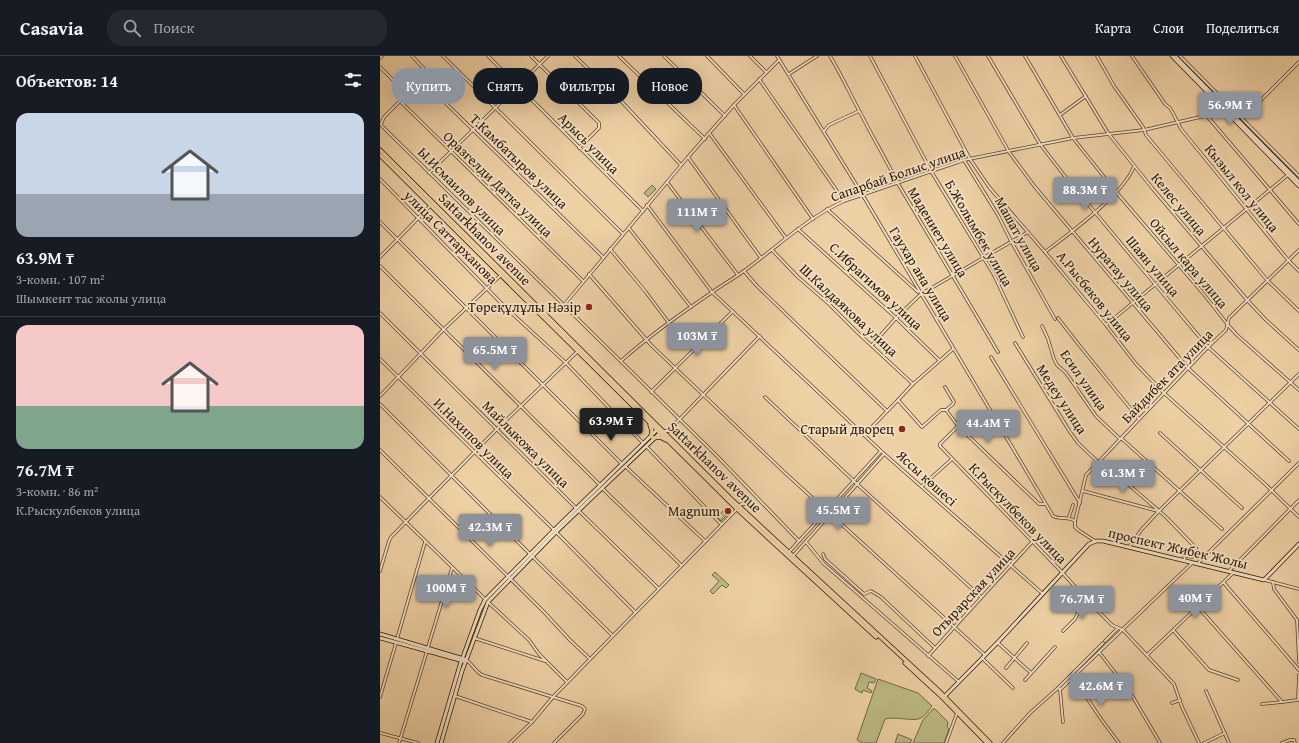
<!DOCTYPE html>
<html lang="ru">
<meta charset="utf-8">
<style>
body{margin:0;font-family:"Gentium Book Plus",serif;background:#242831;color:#f1f3f6;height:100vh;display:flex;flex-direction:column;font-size:15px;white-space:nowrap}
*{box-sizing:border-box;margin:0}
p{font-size:13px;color:#9ea1a6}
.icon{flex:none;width:22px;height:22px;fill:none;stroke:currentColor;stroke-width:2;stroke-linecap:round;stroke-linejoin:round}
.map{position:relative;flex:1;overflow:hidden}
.panel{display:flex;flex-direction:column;background:#171b24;width:380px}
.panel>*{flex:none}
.hud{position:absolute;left:12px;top:12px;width:380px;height:36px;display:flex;gap:8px}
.price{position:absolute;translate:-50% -34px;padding:0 9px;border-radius:4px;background:#8c9099;color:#fff;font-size:13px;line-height:26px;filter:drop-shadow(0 1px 2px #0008)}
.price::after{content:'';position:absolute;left:50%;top:24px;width:12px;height:9px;margin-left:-6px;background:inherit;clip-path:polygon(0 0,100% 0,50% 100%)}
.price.on{background:#222;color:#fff}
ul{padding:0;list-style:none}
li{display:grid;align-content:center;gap:8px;height:212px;padding:0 16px}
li+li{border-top:1px solid #363941}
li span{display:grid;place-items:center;height:124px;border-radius:12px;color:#555}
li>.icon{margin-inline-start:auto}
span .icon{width:72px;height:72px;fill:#fffc;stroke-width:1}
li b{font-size:17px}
h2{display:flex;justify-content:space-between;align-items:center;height:48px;padding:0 16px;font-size:17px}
.tag{padding:0 14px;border-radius:16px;background:#171b24;box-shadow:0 4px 16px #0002;font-size:14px;line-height:36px}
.tag.on{background:#8c9099;color:#fff}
header{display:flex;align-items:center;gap:24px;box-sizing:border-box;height:56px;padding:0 20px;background:#171b24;border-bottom:1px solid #363941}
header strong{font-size:19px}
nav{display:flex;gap:22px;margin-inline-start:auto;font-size:14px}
.search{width:280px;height:36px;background:#242831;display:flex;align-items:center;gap:10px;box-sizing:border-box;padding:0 14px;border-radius:16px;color:#9ea1a6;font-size:15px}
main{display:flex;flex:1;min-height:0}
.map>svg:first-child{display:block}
</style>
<header>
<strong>Casavia</strong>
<div class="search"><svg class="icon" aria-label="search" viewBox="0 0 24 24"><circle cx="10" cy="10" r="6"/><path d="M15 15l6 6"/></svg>Поиск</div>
<nav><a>Карта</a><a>Слои</a><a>Поделиться</a></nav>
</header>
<main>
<section class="panel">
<h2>Объектов: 14<svg class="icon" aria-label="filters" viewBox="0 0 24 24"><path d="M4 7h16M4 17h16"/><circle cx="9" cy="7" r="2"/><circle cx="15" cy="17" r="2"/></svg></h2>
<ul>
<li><span style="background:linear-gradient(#c9d6e8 65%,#9aa5b1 0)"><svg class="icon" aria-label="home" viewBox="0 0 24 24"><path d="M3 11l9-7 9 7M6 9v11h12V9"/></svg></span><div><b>63.9M ₸</b><p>3-комн. · 107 m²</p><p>Шымкент тас жолы улица</p></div></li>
<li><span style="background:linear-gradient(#f6c9c9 65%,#7fa58c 0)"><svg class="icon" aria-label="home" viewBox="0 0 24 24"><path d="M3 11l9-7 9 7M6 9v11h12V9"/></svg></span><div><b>76.7M ₸</b><p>3-комн. · 86 m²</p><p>К.Рыскулбеков улица</p></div></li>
</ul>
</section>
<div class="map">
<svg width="919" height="687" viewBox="0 0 919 687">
<rect width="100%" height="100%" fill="#eed0a5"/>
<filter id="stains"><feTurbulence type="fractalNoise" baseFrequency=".005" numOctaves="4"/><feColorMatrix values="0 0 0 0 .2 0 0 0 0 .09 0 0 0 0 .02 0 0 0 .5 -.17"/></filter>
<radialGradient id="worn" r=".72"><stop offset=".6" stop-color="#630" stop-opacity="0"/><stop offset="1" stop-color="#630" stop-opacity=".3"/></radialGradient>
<!-- green -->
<g fill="#bcba83" stroke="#726843">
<path d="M272 129 276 133 268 141 264 137Z"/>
<path d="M345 453 349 457 341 465 337 461Z"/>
<path d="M335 516 349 529 346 532 342 529 333 538 330 535 339 525 332 519Z"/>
<path d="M481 617 496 623 494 627 489 626 487 632 492 635 491 637 483 634 482 637 476 634 475 633Z"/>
<path d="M498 623 538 637 552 650C549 654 545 660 541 662 535 666 514 660 505 663L496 687H482L477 684Z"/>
<path d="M553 653H555L568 666 567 671 569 673 564 687H533L543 664Z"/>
<path d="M518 678 532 684 530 687H515Z"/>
</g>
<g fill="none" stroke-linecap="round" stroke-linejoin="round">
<!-- street casing -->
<g stroke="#5a442c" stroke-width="3.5">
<g id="street">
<path d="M32 0 48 17 4 61 1 68 2 70 337 400 419 485"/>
<path d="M63 0 243 178"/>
<path d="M108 0 263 155"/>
<path d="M151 0 219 67V72L199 92"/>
<path d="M195 0 242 46 301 109"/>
<path d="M239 0 325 83"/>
<path d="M284 0 345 60"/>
<path d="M327 0 364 38"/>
<path d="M370 0 386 16"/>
<path d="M397 0 482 138 673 460C680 464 686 460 695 465"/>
<path d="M450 0C462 20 471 40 482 60 493 82 506 103 517 126L618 296"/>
<path d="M490 0 551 115 614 219 643 281"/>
<path d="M535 0 590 103 609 131 665 196 726 269 756 308 784 337 885 428 919 461"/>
<path d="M575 0 629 96 655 131 808 312 909 405"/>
<path d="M608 0 660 88 684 119 758 208 828 291 919 373"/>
<path d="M645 0 693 82 737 137 822 236 848 269 857 279 919 334"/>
<path d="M681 0 728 77 773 133 868 245 886 264 919 294"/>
<path d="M717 0 734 30 763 71 766 79 887 224 919 255"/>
<path d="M752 0 785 48 790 52 794 59 801 73 908 204 919 215"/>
<path d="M800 0 919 120"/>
<path d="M0 2 2 0"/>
<path d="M0 11 27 38"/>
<path d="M409 18 437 0"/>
<path d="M379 23 464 145"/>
<path d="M42 24 223 201"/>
<path d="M20 45 203 225"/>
<path d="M354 49 433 163"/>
<path d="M680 59 706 40"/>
<path d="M827 60 919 168"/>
<path d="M863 62 919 6"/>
<path d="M444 75 449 69 479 55"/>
<path d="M330 78 406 182"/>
<path d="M308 101 381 202"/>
<path d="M584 104 618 159 631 185 675 263"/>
<path d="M49 117 168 0"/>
<path d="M0 123 126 252 186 307 263 387"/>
<path d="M287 126 358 219"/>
<path d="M267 149 332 236 501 395 663 538"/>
<path d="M447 153 538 236"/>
<path d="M0 166 242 408"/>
<path d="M249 172 311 251"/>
<path d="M418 173 516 262 559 304"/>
<path d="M230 193 265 235 289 267"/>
<path d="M392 194 418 221 449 248 479 278 533 328"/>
<path d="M665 196C689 178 745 137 754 110"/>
<path d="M0 201 51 149"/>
<path d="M0 210 220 429"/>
<path d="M364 215 377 230 507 355"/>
<path d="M209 218 271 289 403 415 605 599"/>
<path d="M184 249 308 101 354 49 399 4"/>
<path d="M0 257 196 452"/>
<path d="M678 262 699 289 759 363"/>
<path d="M726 269 909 118"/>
<path d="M662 270 668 283 674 303 677 309 686 317 716 360 740 383"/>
<path d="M635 287 690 376 698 387 718 406"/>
<path d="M492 289 516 262 541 238 648 176"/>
<path d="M611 301 700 447"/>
<path d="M0 303 174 474"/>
<path d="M241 305C269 280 300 258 331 237 342 229 353 223 364 215 397 191 427 162 464 145L584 104 693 82 764 74 846 55"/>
<path d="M565 331 574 346 573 348 566 354 578 370 659 448H665"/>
<path d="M271 336 353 255"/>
<path d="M0 340 64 273 121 219"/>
<path d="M385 341 477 428 601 541"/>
<path d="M518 344 533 328 573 293"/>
<path d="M0 348 150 498"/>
<path d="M578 370 560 388V390L680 514 705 542 732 569 743 574 794 628 802 651 819 687"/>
<path d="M283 375H289L292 371 380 280"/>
<path d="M780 377 862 452"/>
<path d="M484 379 518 344 542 371 561 354H566"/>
<path d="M741 382 842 473"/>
<path d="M266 390 341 468"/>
<path d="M0 394 164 556 190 584 209 602"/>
<path d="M246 411 325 485"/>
<path d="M734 416 786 461 816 492 817 496 812 501 804 499 805 505"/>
<path d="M542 430 572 403"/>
<path d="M222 432 301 509"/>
<path d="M703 435 778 455"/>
<path d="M0 441 105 543"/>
<path d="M360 450 361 448H368"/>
<path d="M199 455 278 532"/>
<path d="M689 461 693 449"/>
<path d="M176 476 255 556"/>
<path d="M715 485 698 474 695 471V465L706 419 828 291 846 274 849 262 919 194"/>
<path d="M426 486 444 508 579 626"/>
<path d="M749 491 762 473 779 455 919 318"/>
<path d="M409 496 501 395"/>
<path d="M443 498 445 503 484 538 491 535 501 541 555 592"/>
<path d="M152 500 232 579"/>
<path d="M413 500 504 398"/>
<path d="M818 507 919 407"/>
<path d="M0 515 9 485 11 481 117 373 198 295"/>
<path d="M849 515 919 444"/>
<path d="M885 524 919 533"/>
<path d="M893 526 894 533 917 564 919 606"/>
<path d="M844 527 919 614"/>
<path d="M108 546 149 584 159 598 187 626"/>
<path d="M818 551 902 646 882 648"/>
<path d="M793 574 829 614 858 624"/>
<path d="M683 575 695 563 705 542"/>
<path d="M94 582 165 605"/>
<path d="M17 583 45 486"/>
<path d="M725 585 738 572"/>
<path d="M618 587 651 617"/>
<path d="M48 591 72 512"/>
<path d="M719 596 736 618 753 641 780 687"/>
<path d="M767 599 853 517"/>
<path d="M548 600 652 486"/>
<path d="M602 602 633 632"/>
<path d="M86 603 98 616 102 619 173 641 152 666 130 687"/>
<path d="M626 612 647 587"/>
<path d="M693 621 721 663 739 687"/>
<path d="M645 624 675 591"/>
<path d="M678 632 723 587"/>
<path d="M680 634 683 666"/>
<path d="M826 635 849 687"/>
<path d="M75 640 152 666"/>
<path d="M0 641 16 587"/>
<path d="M902 646 918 644 919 619"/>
<path d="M792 647 800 644"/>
<path d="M0 677 38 687"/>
<path d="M19 687 47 595"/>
<path d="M174 687 203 658 205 653 202 650 173 641 357 453"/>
<path d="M566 687 577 657"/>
<path d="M623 687 650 657 678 632 680 634 693 621 812 507"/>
<path d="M824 687 845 677"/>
<path d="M902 687 910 684H914L915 687"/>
</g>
</g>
<!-- secondary casing -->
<g stroke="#281603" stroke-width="4.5">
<g id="secondary">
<path d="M792 0 919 130"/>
<path d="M795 0 919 126"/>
<path d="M0 578 84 603"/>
<path d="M0 582 83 605"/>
<path d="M564 641 618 586 709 488 716 485H723L884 524 919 488"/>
<path d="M57 687 80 609 100 554 105 544 174 474 278 373"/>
<path d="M61 687 82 615 108 546 176 476 281 376"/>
</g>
</g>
<!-- primary casing -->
<g stroke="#281603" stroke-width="5">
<g id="primary">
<path d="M0 94 350 442 559 635 610 687"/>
<path d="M0 99 357 453 496 581"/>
<path d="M270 369 272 375 271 380"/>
<path d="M273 382 280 381 286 384"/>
<path d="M525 607 563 642 607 687"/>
</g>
</g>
<!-- street -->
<use href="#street" stroke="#f4e0c4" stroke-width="2"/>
<!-- secondary -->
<use href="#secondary" stroke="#f4e0c4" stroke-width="3"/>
<!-- primary -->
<use href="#primary" stroke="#eed0a5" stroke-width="3.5"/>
</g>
<!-- markers -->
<g fill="#8f2418" stroke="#f4e0c4" stroke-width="1.5">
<circle cx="209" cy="251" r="4"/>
<circle cx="522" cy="373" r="4"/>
<circle cx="348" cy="455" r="4"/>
</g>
<g text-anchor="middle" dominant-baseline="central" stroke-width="3.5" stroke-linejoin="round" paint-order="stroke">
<!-- street labels -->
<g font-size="14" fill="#281603" stroke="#f4e0c4">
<text transform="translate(209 87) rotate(45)">Арысь улица</text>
<text transform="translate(139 105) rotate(44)">Т.Камбатыров улица</text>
<text transform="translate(518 118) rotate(-19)">Сапарбай Болыс улица</text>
<text transform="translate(118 128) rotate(44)">Оразгелди Датка улица</text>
<text transform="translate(862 132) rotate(51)">Кызыл кол улица</text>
<text transform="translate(82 135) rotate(45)">Ы.Исмаилов улица</text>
<text transform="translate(799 148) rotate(50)">Келес улица</text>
<text transform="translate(558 176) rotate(59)">Мадениет улица</text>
<text transform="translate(599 177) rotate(60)">Б.Жолымбек улица</text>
<text transform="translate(639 178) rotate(61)">Машат улица</text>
<text transform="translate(71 181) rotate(45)">улица Саттарханова</text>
<text transform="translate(105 183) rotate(45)">Sattarkhanov avenue</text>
<text transform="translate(809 207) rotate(50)">Ойсыл кара улица</text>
<text transform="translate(773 210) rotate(50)">Шаян улица</text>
<text transform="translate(541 218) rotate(59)">Гаухар ана улица</text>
<text transform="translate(741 218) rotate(50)">Нуратау улица</text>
<text transform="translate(496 230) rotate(43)">С.Ибрагимов улица</text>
<text transform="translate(715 240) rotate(51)">А.Рысбеков улица</text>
<text transform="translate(469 254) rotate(43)">Ш.Калдаякова улица</text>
<text transform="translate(787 320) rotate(-46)">Байдибек ата улица</text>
<text transform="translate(704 324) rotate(55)">Есил улица</text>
<text transform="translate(682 343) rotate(57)">Медеу улица</text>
<text transform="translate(94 382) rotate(45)">И.Нахипов улица</text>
<text transform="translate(146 388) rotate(45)">Майлыкожа улица</text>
<text transform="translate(335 411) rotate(44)">Sattarkhanov avenue</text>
<text transform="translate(547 422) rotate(42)">Яссы көшесі</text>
<text transform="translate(638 457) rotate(46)">К.Рыскулбеков улица</text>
<text transform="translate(798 492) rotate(13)">проспект Жибек Жолы</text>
<text transform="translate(593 536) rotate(-47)">Отырарская улица</text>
</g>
<!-- poi labels -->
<g font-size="14" fill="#281603" stroke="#f4e0c4" text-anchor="end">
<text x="201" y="251">Төреқұлұлы Нәзір</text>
<text x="514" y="373">Старый дворец</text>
<text x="340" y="455">Magnum</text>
</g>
</g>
<rect width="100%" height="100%" filter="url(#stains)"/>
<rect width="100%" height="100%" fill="url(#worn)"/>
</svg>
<b class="price" style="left:850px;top:70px">56.9M ₸</b>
<b class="price" style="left:705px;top:155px">88.3M ₸</b>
<b class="price" style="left:317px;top:177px">111M ₸</b>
<b class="price" style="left:317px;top:301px">103M ₸</b>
<b class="price" style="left:115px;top:315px">65.5M ₸</b>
<b class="price on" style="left:231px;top:386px">63.9M ₸</b>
<b class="price" style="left:608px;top:388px">44.4M ₸</b>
<b class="price" style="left:743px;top:438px">61.3M ₸</b>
<b class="price" style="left:458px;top:475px">45.5M ₸</b>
<b class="price" style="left:110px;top:492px">42.3M ₸</b>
<b class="price" style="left:66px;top:553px">100M ₸</b>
<b class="price" style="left:815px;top:563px">40M ₸</b>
<b class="price" style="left:702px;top:564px">76.7M ₸</b>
<b class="price" style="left:721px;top:651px">42.6M ₸</b>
<div class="hud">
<a class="tag on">Купить</a>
<a class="tag">Снять</a>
<a class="tag">Фильтры</a>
<a class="tag">Новое</a>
</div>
</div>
</main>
